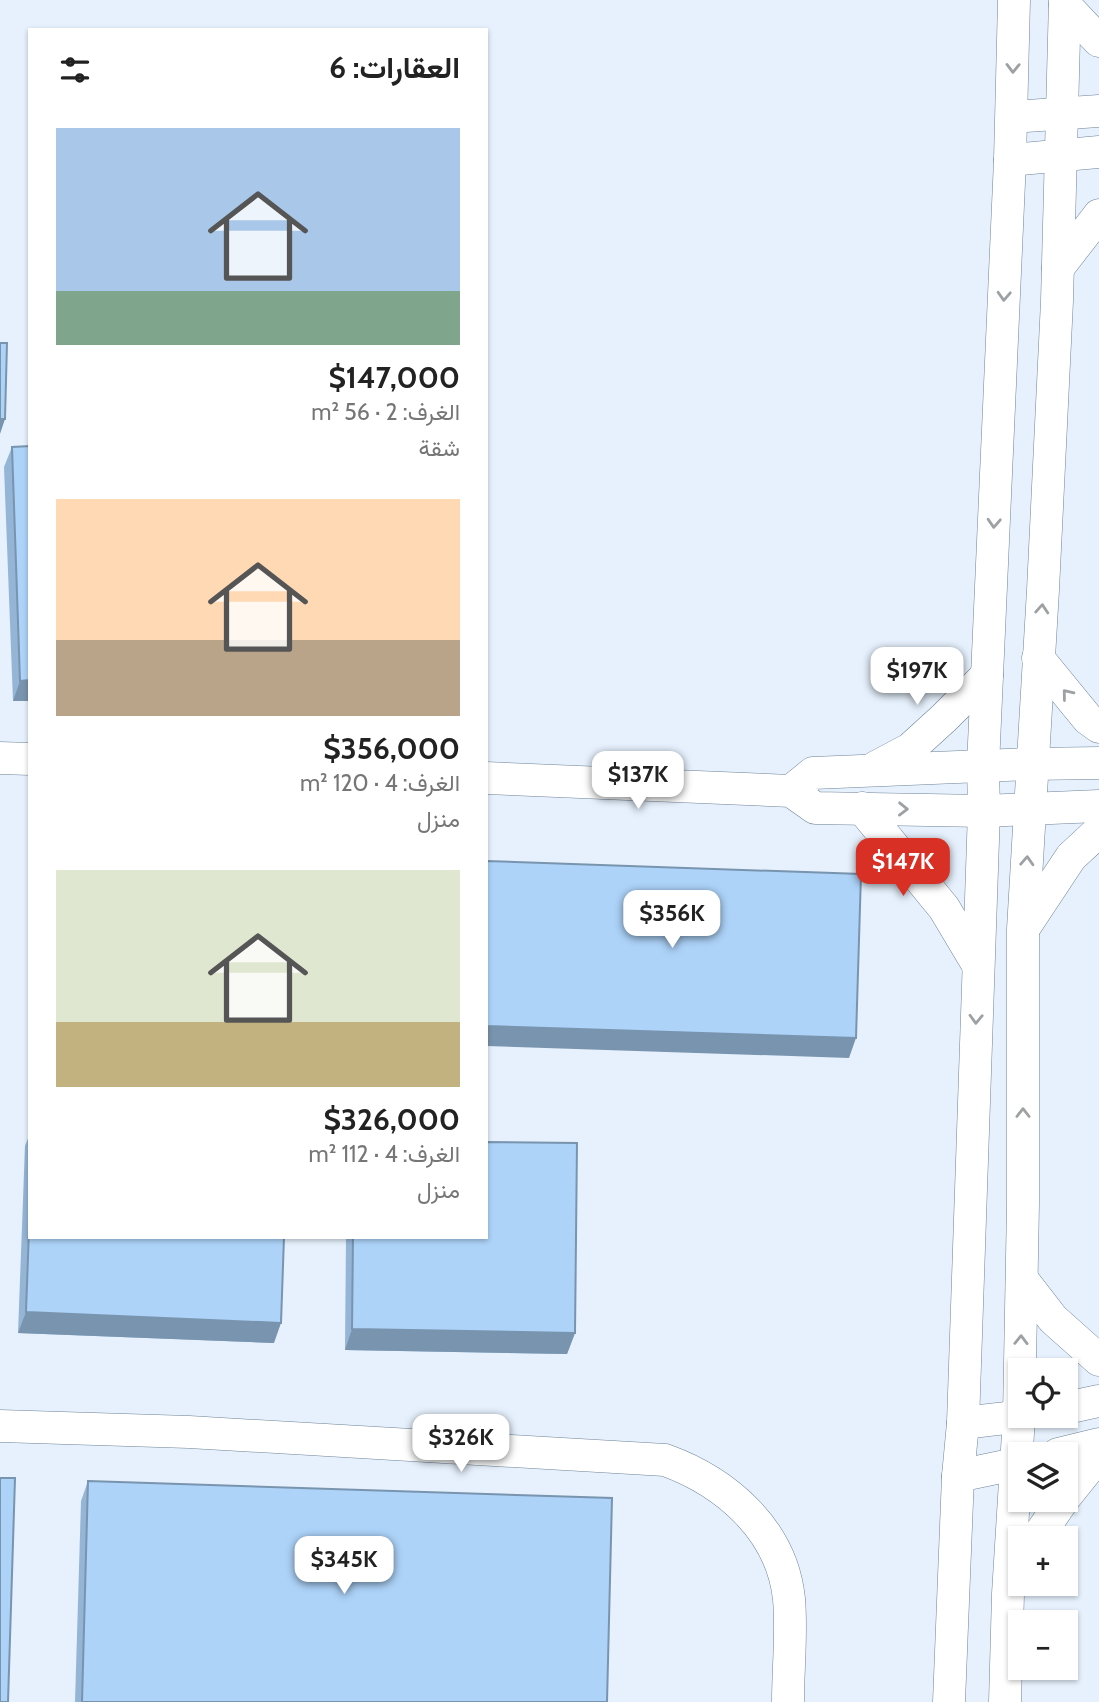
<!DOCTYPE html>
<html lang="ar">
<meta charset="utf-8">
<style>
body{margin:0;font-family:Cabin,Vazirmatn,sans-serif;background:#f6f6f6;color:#222;direction:rtl;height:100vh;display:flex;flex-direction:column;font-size:26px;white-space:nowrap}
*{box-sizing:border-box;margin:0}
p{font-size:23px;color:#767676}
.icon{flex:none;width:38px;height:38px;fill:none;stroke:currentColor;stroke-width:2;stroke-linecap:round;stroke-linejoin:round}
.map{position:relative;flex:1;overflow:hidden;direction:ltr}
.panel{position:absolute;left:28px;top:28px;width:460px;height:1211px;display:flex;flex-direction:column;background:#fff;border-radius:0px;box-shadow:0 2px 5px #0004;direction:rtl}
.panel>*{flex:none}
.tools{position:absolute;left:1008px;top:1358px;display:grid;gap:14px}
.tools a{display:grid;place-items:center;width:70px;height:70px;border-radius:0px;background:#fff;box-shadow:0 2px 5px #0004;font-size:35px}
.price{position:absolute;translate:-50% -60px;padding:0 16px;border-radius:14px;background:#fff;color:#222;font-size:23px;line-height:46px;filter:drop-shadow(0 2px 4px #0008)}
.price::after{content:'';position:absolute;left:50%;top:42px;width:21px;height:16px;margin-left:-10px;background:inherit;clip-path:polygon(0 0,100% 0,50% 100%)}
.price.selected{background:#d93025;color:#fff}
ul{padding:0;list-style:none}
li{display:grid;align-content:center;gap:14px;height:371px;padding:0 28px}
li span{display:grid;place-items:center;height:217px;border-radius:0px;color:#555}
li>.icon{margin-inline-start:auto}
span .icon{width:126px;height:126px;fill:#fffc;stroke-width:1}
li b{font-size:30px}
h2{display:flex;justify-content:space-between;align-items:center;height:84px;padding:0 28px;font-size:30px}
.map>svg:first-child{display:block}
</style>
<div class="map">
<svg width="1099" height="1702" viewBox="0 0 1099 1702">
<rect width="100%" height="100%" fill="#f5f9fe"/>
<!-- built -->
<path fill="#e6f1fd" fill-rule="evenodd" d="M0 0H1099V1702H0ZM30 30H486V1237H30ZM1020 1370H1066V1416H1020ZM1020 1454H1066V1500H1020ZM1020 1538H1066V1584H1020ZM1020 1622H1066V1668H1020Z"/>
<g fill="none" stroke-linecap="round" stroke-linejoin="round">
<!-- minor casing -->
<g stroke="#6f8397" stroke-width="33">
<g id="minor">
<path d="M1065 5 1099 41"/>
<path d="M1012 117 1099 111"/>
<path d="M1010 160 1099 152"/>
<path d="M1058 268 1099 215"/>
<path d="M1038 658 1088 719 1099 727"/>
<path d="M0 758 30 759"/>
<path d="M876 767 910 749 944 718 987 675"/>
<path d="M486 778 791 791 815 808 984 811 1099 806"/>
<path d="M791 791 813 773 1031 764 1099 763"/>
<path d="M862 808 944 908 978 965"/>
<path d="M1024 928 1071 857 1099 831"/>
<path d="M1022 1279 1053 1319 1099 1360"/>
<path d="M1066 1408 1099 1401"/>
<path d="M963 1423 1024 1416"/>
<path d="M0 1426 189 1432 665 1460C726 1482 782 1530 789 1599 792 1632 788 1668 788 1702"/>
<path d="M1058 1454 1099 1444"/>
<path d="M958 1476 1020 1463"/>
<path d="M1066 1496 1099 1455"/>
<path d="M1037 1538 1063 1500"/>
<path d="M949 1702 958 1476 963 1423 984 811 983 766 1010 160 1014 0"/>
<path d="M1005 1702 1008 1594 1019 1417 1023 1204V929L1043 590 1057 301 1065 0"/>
</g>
</g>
<!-- minor -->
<use href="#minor" stroke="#fff" stroke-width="32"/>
</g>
<!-- wall -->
<g fill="#95b5d6">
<path d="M30 446V701H13L4 467 12 447Z"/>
<path d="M30 1133V1237L274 1343 18 1333 25 1146Z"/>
<path d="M346 1237H486L575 1333 567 1354 345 1350Z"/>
<path d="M88 1481 607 1702H75L81 1501Z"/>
</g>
<!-- shaded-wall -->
<g fill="#7994ae">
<path d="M0 419H5L0 434Z"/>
<path d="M30 680V701H13L20 681Z"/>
<path d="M486 1026 856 1038 849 1058 486 1046Z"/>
<path d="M26 1312 281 1323 274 1343 18 1333Z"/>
<path d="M352 1329 575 1333 567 1354 345 1350Z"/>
</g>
<!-- building -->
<g fill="#add3f9" stroke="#7994ae" stroke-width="2">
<path d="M0 343H7L5 419H0Z"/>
<path d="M30 446V680L20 681 12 447Z"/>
<path d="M486 861 861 874 856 1038 486 1026Z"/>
<path d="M486 1142 577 1143 575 1333 352 1329 353 1237H486Z"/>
<path d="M30 1202V1237H284L281 1323 26 1312Z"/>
<path d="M0 1478H15L8 1702H0Z"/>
<path d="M88 1481 612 1498 607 1702H82Z"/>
</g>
<!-- one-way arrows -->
<defs><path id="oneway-chevron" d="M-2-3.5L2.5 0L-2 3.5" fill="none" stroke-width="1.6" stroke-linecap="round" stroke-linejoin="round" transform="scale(1.75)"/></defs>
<g stroke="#9da1a3">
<use href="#oneway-chevron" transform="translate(1013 68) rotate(91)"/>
<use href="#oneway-chevron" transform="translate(1004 296) rotate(93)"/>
<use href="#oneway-chevron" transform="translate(994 523) rotate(93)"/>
<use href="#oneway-chevron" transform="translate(1042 609) rotate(-86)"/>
<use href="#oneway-chevron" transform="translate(1067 694) rotate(-129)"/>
<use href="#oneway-chevron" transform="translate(903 809) rotate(1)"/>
<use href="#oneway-chevron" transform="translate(1027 861) rotate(-87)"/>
<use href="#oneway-chevron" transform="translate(976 1019) rotate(92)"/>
<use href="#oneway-chevron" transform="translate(1023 1113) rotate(-90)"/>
<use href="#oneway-chevron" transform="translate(1021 1340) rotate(-89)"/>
</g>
</svg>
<div class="tools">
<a><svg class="icon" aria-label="locate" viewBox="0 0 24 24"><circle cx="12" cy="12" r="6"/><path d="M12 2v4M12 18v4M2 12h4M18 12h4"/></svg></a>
<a><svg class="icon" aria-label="layers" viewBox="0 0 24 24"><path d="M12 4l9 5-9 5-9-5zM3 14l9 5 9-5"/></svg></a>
<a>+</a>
<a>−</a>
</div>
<b class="price" style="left:917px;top:707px">$197K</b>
<b class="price" style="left:638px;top:811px">$137K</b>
<b class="price selected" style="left:903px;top:898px">$147K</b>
<b class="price" style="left:672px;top:950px">$356K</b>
<b class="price" style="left:461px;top:1474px">$326K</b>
<b class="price" style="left:344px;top:1596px">$345K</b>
<section class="panel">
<h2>العقارات: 6<svg class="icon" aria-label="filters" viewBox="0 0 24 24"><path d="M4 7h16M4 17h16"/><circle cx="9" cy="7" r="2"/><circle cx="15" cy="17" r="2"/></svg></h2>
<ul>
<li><span style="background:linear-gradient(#a9c7e8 75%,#7fa58c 0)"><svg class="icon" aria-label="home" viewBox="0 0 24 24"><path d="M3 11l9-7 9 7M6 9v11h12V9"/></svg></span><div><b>$147,000</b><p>الغرف: 2 · 56 m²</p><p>شقة</p></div></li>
<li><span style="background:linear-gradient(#ffd9b3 65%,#b9a48a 0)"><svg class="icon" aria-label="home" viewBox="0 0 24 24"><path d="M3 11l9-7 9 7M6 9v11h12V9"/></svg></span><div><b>$356,000</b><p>الغرف: 4 · 120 m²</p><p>منزل</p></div></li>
<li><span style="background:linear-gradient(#dfe7d0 70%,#c2b280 0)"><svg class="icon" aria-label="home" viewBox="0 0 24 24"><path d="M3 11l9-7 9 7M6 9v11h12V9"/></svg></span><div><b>$326,000</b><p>الغرف: 4 · 112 m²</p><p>منزل</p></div></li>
</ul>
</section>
</div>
